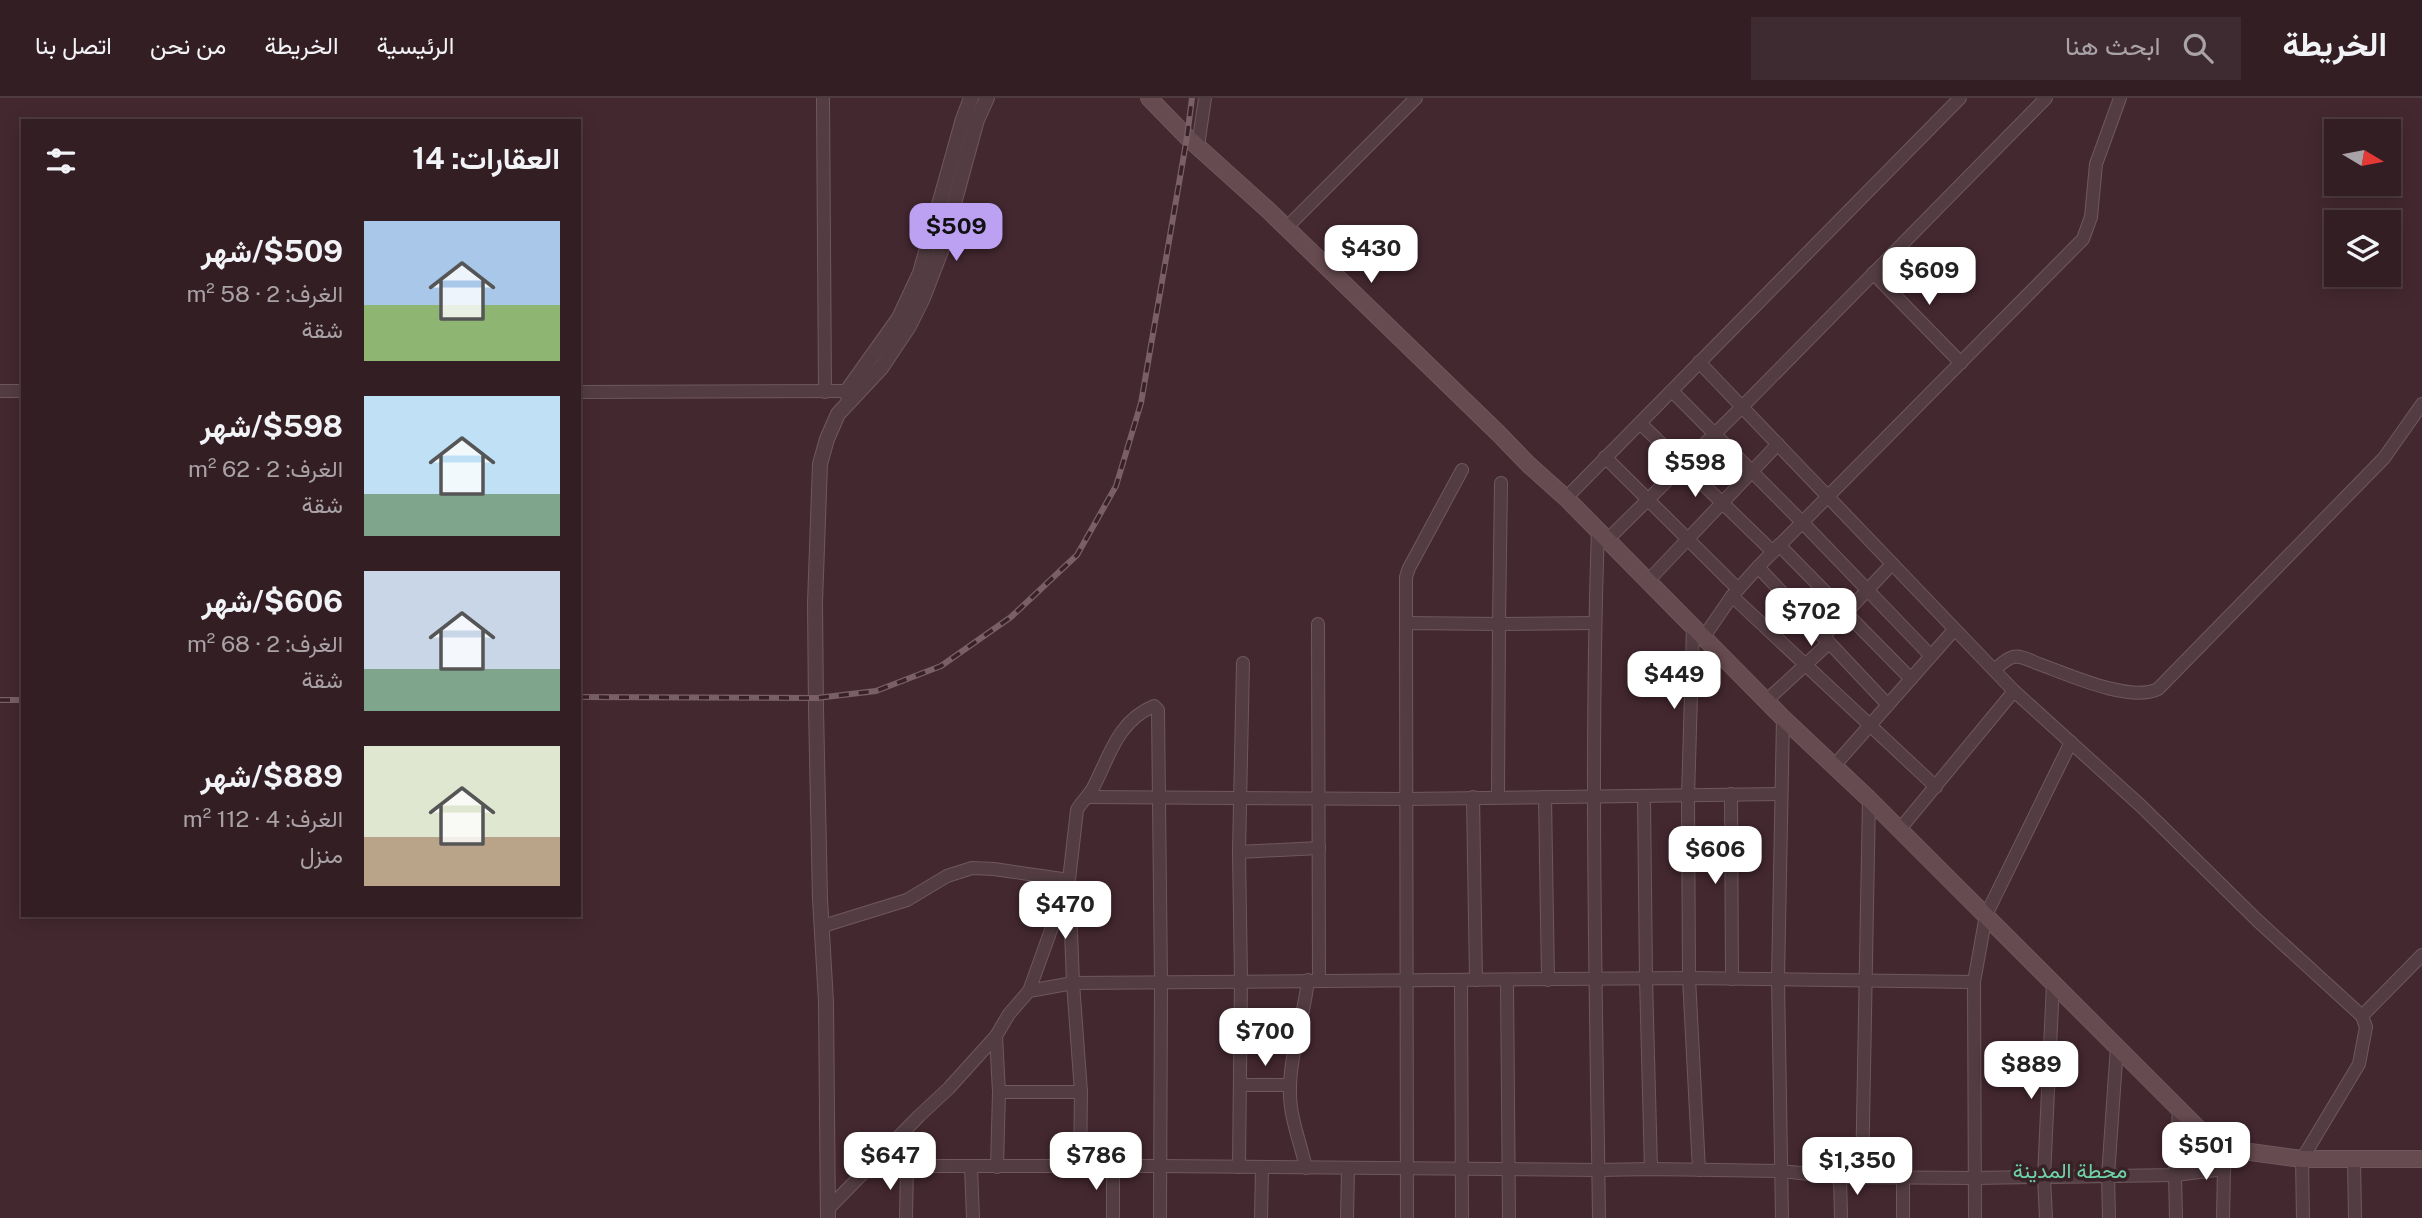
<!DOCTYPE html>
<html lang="ar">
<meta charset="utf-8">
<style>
body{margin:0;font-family:"Public Sans",Vazirmatn,sans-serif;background:#3e2b31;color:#f1f3f6;direction:rtl;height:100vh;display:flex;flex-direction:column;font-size:26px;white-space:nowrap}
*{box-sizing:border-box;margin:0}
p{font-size:23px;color:#a9a2a6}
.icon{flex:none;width:38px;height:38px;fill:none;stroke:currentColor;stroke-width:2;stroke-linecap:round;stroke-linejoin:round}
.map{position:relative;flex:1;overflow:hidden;direction:ltr}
.details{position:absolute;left:21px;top:21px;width:560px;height:798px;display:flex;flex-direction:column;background:#331e24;border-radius:0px;box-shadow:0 4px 18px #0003,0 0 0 2px #4e3c41;direction:rtl}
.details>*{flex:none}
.needle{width:46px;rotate:100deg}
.buttons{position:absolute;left:2324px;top:21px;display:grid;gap:14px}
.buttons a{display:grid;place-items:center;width:77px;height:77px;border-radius:0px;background:#331e24;box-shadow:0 4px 18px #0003,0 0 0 2px #4e3c41;font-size:35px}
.price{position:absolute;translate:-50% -60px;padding:0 16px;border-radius:14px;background:#fff;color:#222;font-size:23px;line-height:46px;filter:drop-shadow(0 2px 4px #0008)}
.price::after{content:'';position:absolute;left:50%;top:42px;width:21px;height:16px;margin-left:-10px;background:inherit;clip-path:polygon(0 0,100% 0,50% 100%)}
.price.selected{background:#bca0f2;color:#111}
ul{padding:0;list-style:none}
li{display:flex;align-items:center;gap:21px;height:175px;padding:0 21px}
li span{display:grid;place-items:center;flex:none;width:196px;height:140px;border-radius:0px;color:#555}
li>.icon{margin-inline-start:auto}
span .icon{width:84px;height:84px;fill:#fffc;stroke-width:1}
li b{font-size:30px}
h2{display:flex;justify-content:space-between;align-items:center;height:84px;padding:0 21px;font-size:30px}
header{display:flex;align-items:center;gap:42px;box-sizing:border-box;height:98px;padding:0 35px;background:#331e24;border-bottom:2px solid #4e3c41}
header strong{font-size:33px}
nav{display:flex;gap:38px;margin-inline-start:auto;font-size:24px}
.search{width:490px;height:63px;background:#3e2b31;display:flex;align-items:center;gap:18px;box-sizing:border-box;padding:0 24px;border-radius:0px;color:#a9a2a6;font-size:26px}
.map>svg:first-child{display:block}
</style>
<header>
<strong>الخريطة</strong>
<div class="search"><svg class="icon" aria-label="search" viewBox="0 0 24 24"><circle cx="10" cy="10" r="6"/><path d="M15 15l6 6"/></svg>ابحث هنا</div>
<nav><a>الرئيسية</a><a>الخريطة</a><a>من نحن</a><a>اتصل بنا</a></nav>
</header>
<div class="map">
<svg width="2422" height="1120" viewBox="0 0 2422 1120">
<rect width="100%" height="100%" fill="#442830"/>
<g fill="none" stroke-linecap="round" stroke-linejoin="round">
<!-- minor casing -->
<g stroke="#6e585e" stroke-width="14">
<g id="minor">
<path d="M823 0 825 294"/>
<path d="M1198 48 1205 0"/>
<path d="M1286 130 1416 0"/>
<path d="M1873 175 1961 265"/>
<path d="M1699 264 2014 593 2141 708 2258 823 2362 918 2366 929 2359 966 2302 1061 2303 1120"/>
<path d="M0 293H23"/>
<path d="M1672 293 1802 424 1931 558"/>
<path d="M579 294 847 293"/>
<path d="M1640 325 1773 454"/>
<path d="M1605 359 1738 491"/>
<path d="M1566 400 1960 0"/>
<path d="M1598 432C1590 661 1596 891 1599 1120"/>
<path d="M1607 442 1742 309 2046 0"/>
<path d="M1779 447 1911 581"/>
<path d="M1758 469 1888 607"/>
<path d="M1647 484 1778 346"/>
<path d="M1732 498 1936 689"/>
<path d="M1406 525V479L1409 470 1462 372"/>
<path d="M1318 526 1319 882"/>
<path d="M1693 530 1688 698 1689 880 1699 1072"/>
<path d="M1823 539 1892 466"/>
<path d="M1703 540 1732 498 1758 469 2083 141 2091 119 2096 66 2120 0"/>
<path d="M1995 571C2000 567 2006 561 2013 559 2021 557 2031 563 2039 566 2067 576 2130 605 2158 591L2384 360 2422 306"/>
<path d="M1766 603 1829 545"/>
<path d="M1834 668 1954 532"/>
<path d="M1731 696 1732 881"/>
<path d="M1087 699 1405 701 1780 696"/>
<path d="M1473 699 1476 882"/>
<path d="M1498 699 1499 526 1595 525"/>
<path d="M1545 699 1548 882"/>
<path d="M1644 699 1646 881 1651 1071"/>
<path d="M1900 731 2014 593"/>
<path d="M1239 754 1319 750"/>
<path d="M823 828 907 802 947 778 972 770 994 771 1069 782 1029 893"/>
<path d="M1507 882 1509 1120"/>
<path d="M1461 883 1462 1120"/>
<path d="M2362 918 2422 857"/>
<path d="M996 938 999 994 997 1069"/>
<path d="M1240 987H1290"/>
<path d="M999 994H1081"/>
<path d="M2354 1062 2355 1120"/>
<path d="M871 1068H1160L1598 1072 1651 1071 1780 1073 1840 1079 1974 1080 2175 1077 2224 1071"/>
<path d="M1113 1068V1120"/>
<path d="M971 1069 973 1120"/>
<path d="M1080 1069 1081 994 1073 885 1689 880 1974 884"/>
<path d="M1239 1069 1241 882 1239 754 1243 565"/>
<path d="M1306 1070C1301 1046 1290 1020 1290 996 1289 957 1304 920 1308 882"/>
<path d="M1840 1079 1841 1120"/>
<path d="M1862 1079 1869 701"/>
<path d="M828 1111 919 1018 949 990 996 938 1009 916 1029 893 1073 885 1069 782 1077 712C1081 704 1088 699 1093 690 1109 660 1117 623 1154 608L1158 612 1161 885 1160 1120"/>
<path d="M906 1120 907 1068"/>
<path d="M1261 1120 1262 1070"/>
<path d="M1347 1120 1348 1071"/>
<path d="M1407 1120 1406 525 1499 526 1501 385"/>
<path d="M1782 1120 1778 881 1783 620"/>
<path d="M1903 1120V1079"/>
<path d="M1975 1120 1974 884 1986 817 2071 644"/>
<path d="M2046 1120 2044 1079 2053 885"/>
<path d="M2109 1120 2108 1078 2117 948"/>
<path d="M2176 1120 2175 1077 2179 1012"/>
<path d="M2223 1120 2224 1071 2228 1051"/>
</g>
</g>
<!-- tertiary casing -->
<g stroke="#6e585e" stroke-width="16">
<g id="tertiary">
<path d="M849 303 847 293 899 220 920 175 963 21 971 0"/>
<path d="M828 1120 826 904 820 801 816 611 815 505 820 366 827 341 838 316 881 270 909 228 923 200 941 153 977 22 987 0"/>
</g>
</g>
<!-- secondary casing -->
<g stroke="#6e585e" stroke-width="18">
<path id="secondary" d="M1149 0 1187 39 1267 111 1498 335 1529 367 1566 400 1783 620 1869 701 2204 1036 2219 1048 2228 1051 2302 1061H2422"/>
</g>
<!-- minor -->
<use href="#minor" stroke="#533d43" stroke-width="12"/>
<!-- tertiary -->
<use href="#tertiary" stroke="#533d43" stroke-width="14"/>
<!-- secondary -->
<use href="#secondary" stroke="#664b51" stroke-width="16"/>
<!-- rail casing -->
<g stroke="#7a5f67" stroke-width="6">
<g id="rail">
<path d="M579 599 817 600 876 593 941 568 1011 519 1077 457 1116 388 1141 305 1187 39 1192 0"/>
<path d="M0 602H23"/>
</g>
</g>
<!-- rail -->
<use href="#rail" stroke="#392128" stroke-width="3.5" stroke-dasharray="10" stroke-linecap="butt"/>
</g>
<g text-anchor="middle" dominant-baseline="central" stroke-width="7" stroke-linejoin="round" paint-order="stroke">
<!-- quarter labels -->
<g font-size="21" fill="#6dd5a7" stroke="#392128">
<text x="2070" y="1072">محطة المدينة</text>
</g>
</g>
</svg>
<div class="buttons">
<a><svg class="needle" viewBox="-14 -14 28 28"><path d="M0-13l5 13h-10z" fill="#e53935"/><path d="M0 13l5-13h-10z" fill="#a9a2a6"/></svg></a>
<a><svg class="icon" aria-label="layers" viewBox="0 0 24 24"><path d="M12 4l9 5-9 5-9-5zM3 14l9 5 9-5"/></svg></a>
</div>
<b class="price selected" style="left:956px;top:165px">$509</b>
<b class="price" style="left:1371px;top:187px">$430</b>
<b class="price" style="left:1929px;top:209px">$609</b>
<b class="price" style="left:1695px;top:401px">$598</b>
<b class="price" style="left:1811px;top:550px">$702</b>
<b class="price" style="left:1674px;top:613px">$449</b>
<b class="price" style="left:1715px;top:788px">$606</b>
<b class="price" style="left:1065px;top:843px">$470</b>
<b class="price" style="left:1265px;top:970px">$700</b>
<b class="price" style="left:2031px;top:1003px">$889</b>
<b class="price" style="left:2206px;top:1084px">$501</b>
<b class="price" style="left:890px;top:1094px">$647</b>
<b class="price" style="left:1096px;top:1094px">$786</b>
<b class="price" style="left:1857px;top:1099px">$1,350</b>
<section class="details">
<h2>العقارات: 14<svg class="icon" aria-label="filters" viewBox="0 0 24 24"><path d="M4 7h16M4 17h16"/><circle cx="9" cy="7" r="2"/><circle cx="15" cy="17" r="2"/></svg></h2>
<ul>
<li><span style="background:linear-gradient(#a9c7e8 60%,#8fb573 0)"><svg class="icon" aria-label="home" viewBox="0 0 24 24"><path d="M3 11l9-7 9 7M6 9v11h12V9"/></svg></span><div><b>$509/شهر</b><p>الغرف: 2 · 58 m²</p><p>شقة</p></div></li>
<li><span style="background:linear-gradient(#bfe0f5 70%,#7fa58c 0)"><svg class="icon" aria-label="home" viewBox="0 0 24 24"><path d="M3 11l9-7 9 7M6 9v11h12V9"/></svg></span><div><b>$598/شهر</b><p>الغرف: 2 · 62 m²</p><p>شقة</p></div></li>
<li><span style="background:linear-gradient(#c9d6e8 70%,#7fa58c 0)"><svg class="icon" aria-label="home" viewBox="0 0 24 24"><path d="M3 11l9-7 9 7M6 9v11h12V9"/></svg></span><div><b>$606/شهر</b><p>الغرف: 2 · 68 m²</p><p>شقة</p></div></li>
<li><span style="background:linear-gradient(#dfe7d0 65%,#b9a48a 0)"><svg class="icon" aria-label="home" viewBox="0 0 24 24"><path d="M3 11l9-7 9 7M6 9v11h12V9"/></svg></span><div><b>$889/شهر</b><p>الغرف: 4 · 112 m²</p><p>منزل</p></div></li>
</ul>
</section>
</div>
